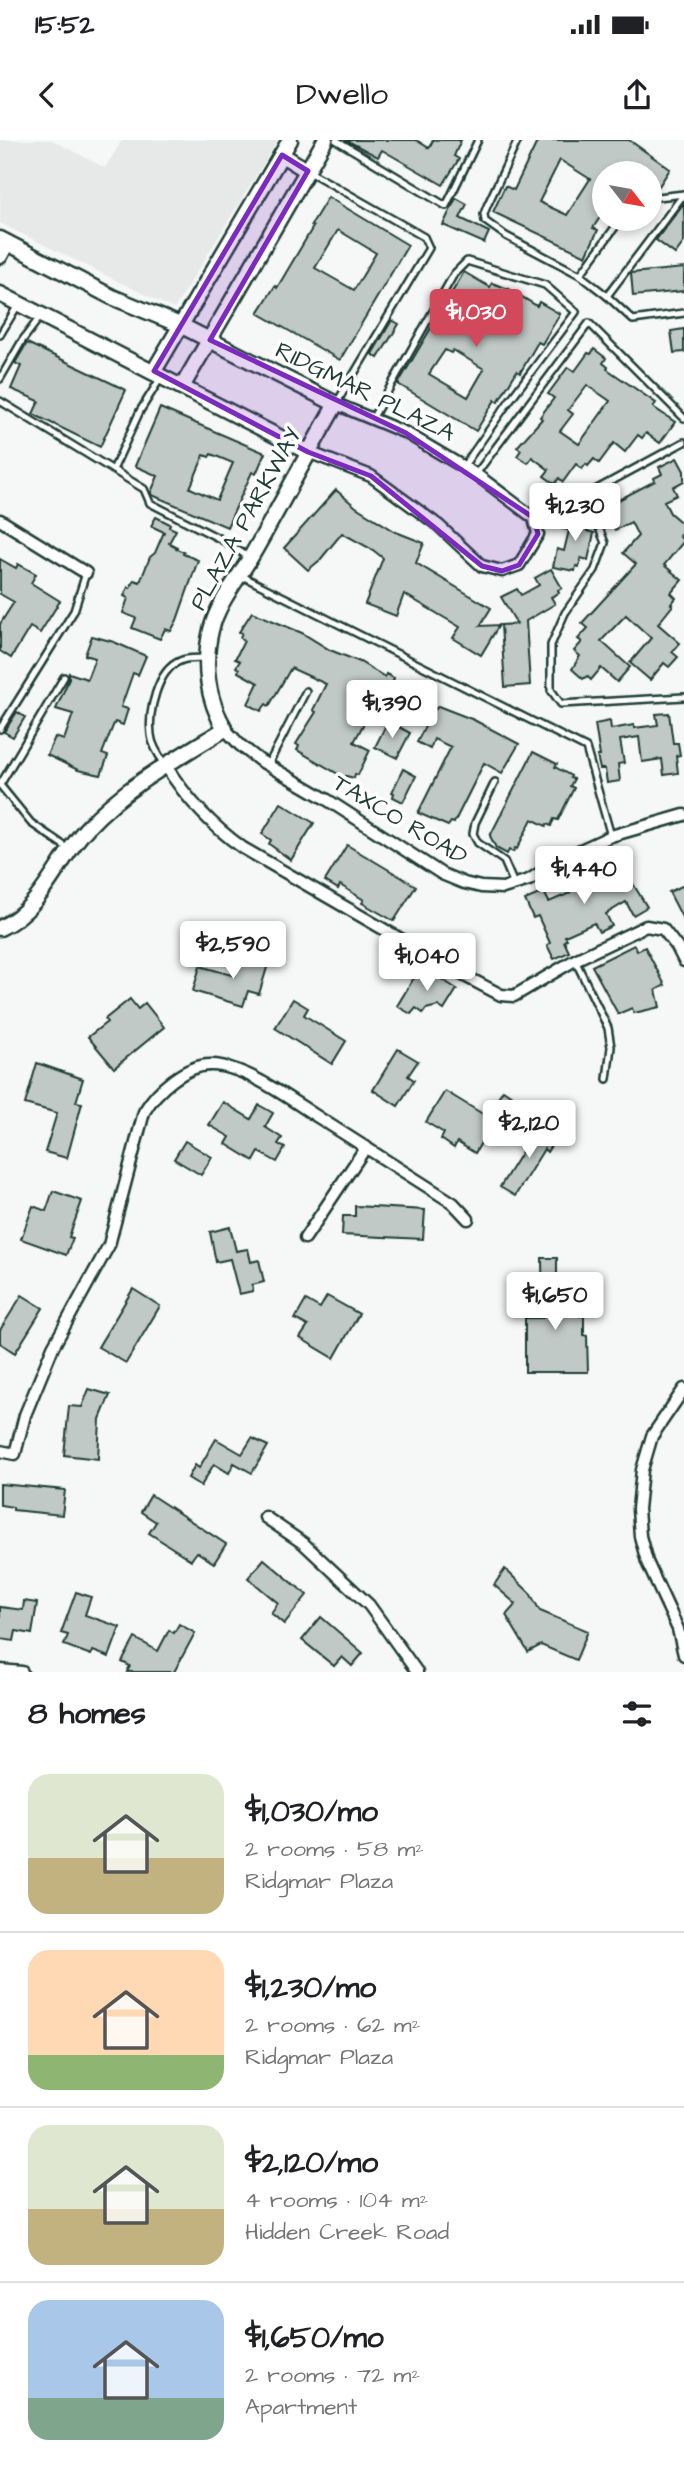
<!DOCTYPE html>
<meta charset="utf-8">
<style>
body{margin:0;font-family:"Architects Daughter",sans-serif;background:#f2f2f2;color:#202124;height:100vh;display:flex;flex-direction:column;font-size:26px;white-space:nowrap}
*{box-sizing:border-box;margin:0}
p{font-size:23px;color:#757577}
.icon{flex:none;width:38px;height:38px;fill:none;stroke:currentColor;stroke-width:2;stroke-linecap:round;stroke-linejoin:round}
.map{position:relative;height:1532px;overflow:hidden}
.panel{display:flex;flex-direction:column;background:#fff;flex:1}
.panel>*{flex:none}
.needle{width:46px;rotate:121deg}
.controls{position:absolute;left:592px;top:21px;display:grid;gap:14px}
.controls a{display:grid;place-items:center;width:70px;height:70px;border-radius:50%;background:#fff;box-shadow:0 4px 10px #0003;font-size:35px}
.price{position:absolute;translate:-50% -60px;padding:0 16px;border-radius:7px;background:#fff;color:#222;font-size:23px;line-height:46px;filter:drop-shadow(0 2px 4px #0008)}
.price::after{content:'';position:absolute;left:50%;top:42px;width:21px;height:16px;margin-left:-10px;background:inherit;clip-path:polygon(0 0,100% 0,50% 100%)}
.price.on{background:#d1495b;color:#fff}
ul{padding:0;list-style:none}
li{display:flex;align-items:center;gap:21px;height:175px;padding:0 28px}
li+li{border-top:2px solid #e0e0e0}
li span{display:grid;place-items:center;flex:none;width:196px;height:140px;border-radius:21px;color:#555}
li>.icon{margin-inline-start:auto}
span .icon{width:84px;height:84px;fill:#fffc;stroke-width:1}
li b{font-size:30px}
h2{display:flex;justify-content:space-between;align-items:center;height:84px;padding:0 28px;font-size:30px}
.status{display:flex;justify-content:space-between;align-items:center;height:49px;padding:0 35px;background:#fff;direction:ltr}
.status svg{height:19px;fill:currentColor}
header{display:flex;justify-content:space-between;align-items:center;height:91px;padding:0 28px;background:#fff;font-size:32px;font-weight:600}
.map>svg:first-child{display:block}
</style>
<div class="status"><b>15:52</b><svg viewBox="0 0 49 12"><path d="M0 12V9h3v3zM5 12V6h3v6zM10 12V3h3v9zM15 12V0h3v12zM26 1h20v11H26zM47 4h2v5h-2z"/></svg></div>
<header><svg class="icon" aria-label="back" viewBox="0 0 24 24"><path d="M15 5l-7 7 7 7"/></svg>Dwello<svg class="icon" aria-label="share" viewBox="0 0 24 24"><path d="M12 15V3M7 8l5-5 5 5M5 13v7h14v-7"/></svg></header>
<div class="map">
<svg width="684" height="1532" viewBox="0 0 684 1532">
<rect width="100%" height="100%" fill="#f6f7f7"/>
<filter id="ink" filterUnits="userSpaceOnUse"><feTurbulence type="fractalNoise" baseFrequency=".0143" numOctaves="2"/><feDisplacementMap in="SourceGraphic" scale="14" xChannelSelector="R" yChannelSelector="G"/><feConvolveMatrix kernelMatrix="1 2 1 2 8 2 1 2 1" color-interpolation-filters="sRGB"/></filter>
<g filter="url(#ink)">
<!-- built -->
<path fill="#e6e9e8" d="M0 0H52L105 28 122 0H278L174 169 0 83Z"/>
<!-- building -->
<g fill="#c0c9c6" stroke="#1f3d34" stroke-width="2" fill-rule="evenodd">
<path d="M346 0H416L429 8 433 0H461L454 16 459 19 443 45 382 10 378 17Z"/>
<path d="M538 0H629L670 29 655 52 649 53V33H604V71L593 88 598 90 586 116 493 72 505 46 514 50ZM560 20 590 39 567 75 539 62Z"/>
<path d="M328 57 408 105 340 220 258 173 275 146 277 148 313 87 311 85ZM338 90 376 113 354 150 315 128Z"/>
<path d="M456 58 467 64 460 78 489 92 484 103 443 85Z"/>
<path d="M684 63V102L675 114 656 100Z"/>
<path d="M684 128V151L633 156 631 133Z"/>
<path d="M464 132 490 147 492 143 509 149 537 166 539 162 560 174 542 204 538 202 520 233 517 231 498 262 495 260 476 291 398 244ZM445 210 451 213 453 210 484 229 468 257 429 234Z"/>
<path d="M392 180 399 184 378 218 372 214Z"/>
<path d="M684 189V212L674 213 671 191Z"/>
<path d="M27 203 126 250 100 307 33 274 39 261 11 249 21 226 15 223Z"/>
<path d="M594 209 606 218 603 223 608 227 607 229 656 263 653 267 675 282 660 303 646 293 642 298 638 295 625 312 614 303 599 323 594 319 588 326 586 324 582 329 576 324 563 342 559 338 555 344 544 336 549 330 532 317 528 323 517 316 521 310 517 307 542 279 540 277 554 258 548 254 568 227 575 231 588 213 591 214ZM587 245 610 261 579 304 560 291 573 274 568 270Z"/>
<path d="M160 268 265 313 256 334 252 332 227 387 152 355 151 352 158 336 135 326ZM211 314 233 323 217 360 190 348 204 315 209 317Z"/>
<path d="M677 318 684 331V341L673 347 677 355 664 361 670 373 684 385V390L679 396 684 401 664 425 682 440 671 453 676 458 671 464 673 465 658 484 680 503 672 512 678 517 669 527 664 523 650 540 630 523 651 498 626 475 601 501 630 527 617 542 601 528 591 540 587 536 583 539 572 529 580 516 574 511 582 502 578 499 588 488 582 483 636 424 623 413 638 396 631 382 615 390 603 368 655 341 654 338 662 334 659 327Z"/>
<path d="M336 350 356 367 396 392 424 403 416 423 491 468 480 486 499 485 481 515 453 498 460 487 404 454 396 476 365 464 383 418 373 410 342 393 320 420 308 430 284 408Z"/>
<path d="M572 373 589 377 587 391 594 393 588 420 581 418 579 427 576 426 575 431 553 427 557 409 564 411 569 390 562 389 564 376 571 378Z"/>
<path d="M156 377 170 384 169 387 176 390 169 403 177 407 176 409 184 412 183 414 198 420 177 480 171 491 165 489 160 499 132 488 136 478 123 473 128 458 124 456 128 447 130 448 134 440 140 442 150 417 155 413 164 392 151 386Z"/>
<path d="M0 419 16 428 18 424 36 434 31 443 60 461 40 493 30 487 11 518 0 511V484L14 462 0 454Z"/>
<path d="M551 429 562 448 558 450 559 453 551 457 555 464 526 481 530 545 505 547 501 485 517 484 501 457 517 449 521 455 539 445 535 438Z"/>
<path d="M252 472 302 493 330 510 360 522 385 537 386 534 394 538 393 541 399 546 397 549 400 551 387 575 372 568 354 602 370 610 358 635 355 634 354 638 346 636 345 638 297 610 299 606 296 604 316 572 313 570 326 544 291 528 269 566 266 564 261 571 248 564 258 543 238 532 239 529 236 527 240 521 235 519 244 501 240 497 242 493 239 492Z"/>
<path d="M92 496 114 502 146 516 138 535 133 533 121 567 128 569 123 585 115 582 113 586 102 614 108 616 101 635 78 630 47 615 55 597 64 600 73 574 56 569 69 539V533L87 539 95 518 85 515Z"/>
<path d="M438 566 474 580 519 604 502 633 484 623 454 683 451 682 448 686 418 673 451 607 434 599 430 609 417 602 434 568 436 569Z"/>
<path d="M17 572 25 577 13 597 4 592Z"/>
<path d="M669 573 673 603H678L680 615 676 616 678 633 664 635 662 619 642 622 639 597 620 600 624 623 618 624 620 641 607 643 605 629H600L597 616H600L595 584 610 581 611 589 634 585V588L658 585 656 574Z"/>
<path d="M388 581 410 593 397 618 375 607Z"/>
<path d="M533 612 557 624 555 627 571 636 570 638 574 639 570 646 574 648 558 680 554 679 551 686 547 684 546 686 532 679 517 709 515 708 513 712 509 710 507 714 496 708 490 696Z"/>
<path d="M403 629 416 636 403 662 393 657 394 653 392 652Z"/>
<path d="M281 663 314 683 291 720 269 704 271 700 262 694Z"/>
<path d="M347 705 416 746 394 781 362 763 364 760 340 745 338 749 325 741Z"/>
<path d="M604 721 611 733 619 728 628 744 632 742 647 767 633 775 626 762 606 774 612 786 599 792 594 783 565 796 567 799 564 801 569 812 554 819 547 805 550 803 538 776 533 778 525 760 544 752 549 762 570 753 567 746 589 735 587 731Z"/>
<path d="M684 745V781L669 752Z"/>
<path d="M634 805 637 811 645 807 665 845 656 850 660 867 634 873 632 868 618 874 592 826Z"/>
<path d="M242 813 269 821 259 854 248 851 243 866 193 851 200 826 235 836Z"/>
<path d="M421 826 457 849 444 870 438 866 426 869 423 873 416 868 411 874 397 866Z"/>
<path d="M130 859 138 869 145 863 164 887 114 928 88 897 107 882 105 879Z"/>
<path d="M293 859 308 868 304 875 346 901 332 924 275 888Z"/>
<path d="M398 909 418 921 408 936 414 940 398 966 373 950Z"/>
<path d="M37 923 83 939 76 962 82 963 67 1018 45 1012 57 973 25 964Z"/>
<path d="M503 950 512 956 491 989 503 997 497 1006 484 998 475 1013 457 1002 454 1008 441 999 444 993 426 982 445 951 486 976Z"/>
<path d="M223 962 251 979 259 965 273 973 265 987 282 998 278 1004 285 1008 277 1022 259 1012 254 1021 226 1004 230 997 209 985Z"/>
<path d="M546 983 560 992 547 1012 544 1009 515 1056 500 1047 526 1005 531 1008Z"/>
<path d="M185 1001 212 1017 201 1035 174 1019Z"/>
<path d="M53 1051 82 1061 69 1097 73 1098 66 1115 21 1099 33 1066 46 1071Z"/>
<path d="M355 1066 425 1070 423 1099 342 1095 343 1076H355Z"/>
<path d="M230 1087 236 1111 248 1109 251 1122 259 1120 264 1142 252 1145 253 1151 239 1154 230 1119 216 1122 210 1092Z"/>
<path d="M542 1118H557V1169H579V1176H584V1195L587 1196 588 1232H525V1178H543Z"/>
<path d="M133 1149 160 1166 126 1223 98 1207Z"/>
<path d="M22 1155 43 1168 15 1213 0 1203V1190Z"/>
<path d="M327 1156 359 1174 334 1218 300 1198 308 1186 295 1179 306 1160 320 1168Z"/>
<path d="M89 1249 110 1255 100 1279 98 1319 64 1315 69 1266 82 1267Z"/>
<path d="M252 1298 268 1306 252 1333 234 1323 229 1333 214 1324 201 1346 188 1338 195 1325 199 1328 216 1299 242 1314Z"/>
<path d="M0 1344 65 1350 62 1375 13 1370V1367L0 1365Z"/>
<path d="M151 1355 226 1404 214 1423 197 1412 191 1420 149 1393 156 1382 141 1372Z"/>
<path d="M264 1419 307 1455 284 1484 271 1473 278 1463 248 1438Z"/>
<path d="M505 1429 530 1453 540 1471 588 1491 576 1520 541 1505 528 1512 506 1475 516 1464 494 1445Z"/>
<path d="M76 1452 91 1457 85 1475 120 1487 109 1517 93 1511 91 1515 64 1505 68 1495 61 1493Z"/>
<path d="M24 1461 37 1463 32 1494 16 1491 14 1501 0 1499V1467L23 1470Z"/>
<path d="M321 1477 363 1513 352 1526 342 1517 334 1526 302 1500Z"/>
<path d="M179 1484 195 1493 174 1532H127L130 1526 122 1522 135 1498 158 1511 169 1490 174 1493Z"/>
</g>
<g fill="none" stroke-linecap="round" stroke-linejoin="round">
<!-- lane casing -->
<g stroke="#1f3d34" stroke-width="10">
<g id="lane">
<path d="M336 0 446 66 478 0"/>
<path d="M518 0 487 66 484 74 485 81 506 96 580 135 607 156 684 54"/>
<path d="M310 32 424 97 429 108 336 264"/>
<path d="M649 58 684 54"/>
<path d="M580 135 621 79"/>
<path d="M607 156 633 180 684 173"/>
<path d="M0 195 18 165"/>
<path d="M0 239 22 201 40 177"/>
<path d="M160 239 140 271 113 330 144 349 150 363 226 402 248 417"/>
<path d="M0 261 113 330"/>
<path d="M372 279 454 134 467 121 545 145 576 172 510 260 463 327"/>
<path d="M684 302 586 355 605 403 595 430 565 473 551 505V550L561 564 684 557"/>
<path d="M476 334 589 183 684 278"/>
<path d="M534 378 586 355"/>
<path d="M242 436 586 608 611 696"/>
<path d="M0 589 74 471 86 433"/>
<path d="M165 624C159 616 152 605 151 595 148 573 157 530 180 521 188 517 198 519 207 518"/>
<path d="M268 625 306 551"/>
<path d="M495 642 475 683 473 694 478 703 504 721 514 744"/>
<path d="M0 645 64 537"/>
<path d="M0 645 31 683 69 709"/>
<path d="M575 820 608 888 611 907 607 939"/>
</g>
</g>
<!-- street casing -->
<g stroke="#1f3d34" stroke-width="15">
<g id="street">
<path d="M308 312 371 336 438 385 482 426 502 431 519 425 538 394 534 378 477 335 406 293 336 264"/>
<path d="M0 380 86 433"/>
<path d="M225 589 240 605 259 620 326 659 442 734 464 743 481 747 503 748 529 740 563 718 611 696 684 675"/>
<path d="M166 626C186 658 212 686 243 708L463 835 501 855 514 856 575 820 646 786 663 789 677 807 684 821"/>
<path d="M305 1098 366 1007"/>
<path d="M684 1249 652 1296 642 1330 638 1369 640 1396 647 1422 678 1489 684 1515"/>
<path d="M0 1311 15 1314 25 1275 53 1207 109 1105 144 972C156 951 186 924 212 925 247 926 292 961 321 979 365 1007 409 1035 453 1063L468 1079"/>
<path d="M265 1377 303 1403 369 1465 417 1532"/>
<path d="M0 1530 22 1532"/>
</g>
</g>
<!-- secondary casing -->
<g stroke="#1f3d34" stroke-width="19">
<g id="secondary">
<path d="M282 15 308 31"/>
<path d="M0 99 112 157 180 185 336 264C307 314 281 365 252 415 238 439 218 462 211 490 203 524 207 559 225 589 176 619 126 646 87 688 57 720 43 768 0 788"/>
<path d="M0 116 7 103"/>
<path d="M0 154 308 312"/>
<path d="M154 231 290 0"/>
<path d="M182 247 325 0"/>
</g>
</g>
<!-- lane -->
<use href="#lane" stroke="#fff" stroke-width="5"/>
<!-- street -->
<use href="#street" stroke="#fff" stroke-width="10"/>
<!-- secondary -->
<use href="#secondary" stroke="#fff" stroke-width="14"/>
</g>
</g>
<!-- marked area -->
<path fill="#7b2cbf" fill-opacity="0.2" stroke="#7b2cbf" stroke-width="5" stroke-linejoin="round" d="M282 15 308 31 210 200 406 293 534 378 538 394 519 425 502 431 482 426 371 336 308 312 154 231Z"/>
<g text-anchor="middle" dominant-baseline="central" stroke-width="7" stroke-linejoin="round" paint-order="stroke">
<!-- street labels -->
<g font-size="24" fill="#1f3d34" stroke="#fff">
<text transform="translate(365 252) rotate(26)">RIDGMAR PLAZA</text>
<text transform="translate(246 379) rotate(-61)">PLAZA PARKWAY</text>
<text transform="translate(400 680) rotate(31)">TAXCO ROAD</text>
</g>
</g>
</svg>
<div class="controls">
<a><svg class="needle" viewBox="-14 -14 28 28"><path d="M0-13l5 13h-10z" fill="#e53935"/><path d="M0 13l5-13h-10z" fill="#757577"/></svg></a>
</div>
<b class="price on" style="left:476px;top:209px">$1,030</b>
<b class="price" style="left:575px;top:403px">$1,230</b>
<b class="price" style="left:392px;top:600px">$1,390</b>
<b class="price" style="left:584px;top:766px">$1,440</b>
<b class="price" style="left:233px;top:841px">$2,590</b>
<b class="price" style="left:427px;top:853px">$1,040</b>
<b class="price" style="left:529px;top:1020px">$2,120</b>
<b class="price" style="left:555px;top:1192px">$1,650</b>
</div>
<section class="panel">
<h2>8 homes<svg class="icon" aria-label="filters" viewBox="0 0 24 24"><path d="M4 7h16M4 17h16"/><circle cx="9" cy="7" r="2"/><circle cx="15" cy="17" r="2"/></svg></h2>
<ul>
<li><span style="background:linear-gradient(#dfe7d0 60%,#c2b280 0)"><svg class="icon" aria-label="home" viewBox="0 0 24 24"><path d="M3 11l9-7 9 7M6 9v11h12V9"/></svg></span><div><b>$1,030/mo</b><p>2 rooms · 58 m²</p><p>Ridgmar Plaza</p></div></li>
<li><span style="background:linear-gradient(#ffd9b3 75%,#8fb573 0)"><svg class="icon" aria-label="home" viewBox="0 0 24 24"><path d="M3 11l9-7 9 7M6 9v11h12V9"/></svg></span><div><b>$1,230/mo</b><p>2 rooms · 62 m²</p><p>Ridgmar Plaza</p></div></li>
<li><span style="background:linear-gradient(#dfe7d0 60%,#c2b280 0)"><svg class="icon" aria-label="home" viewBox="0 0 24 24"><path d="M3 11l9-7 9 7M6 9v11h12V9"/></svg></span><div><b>$2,120/mo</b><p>4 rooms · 104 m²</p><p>Hidden Creek Road</p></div></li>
<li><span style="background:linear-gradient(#a9c7e8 70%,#7fa58c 0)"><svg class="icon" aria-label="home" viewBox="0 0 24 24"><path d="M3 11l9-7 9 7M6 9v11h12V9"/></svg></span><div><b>$1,650/mo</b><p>2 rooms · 72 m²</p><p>Apartment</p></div></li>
</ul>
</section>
